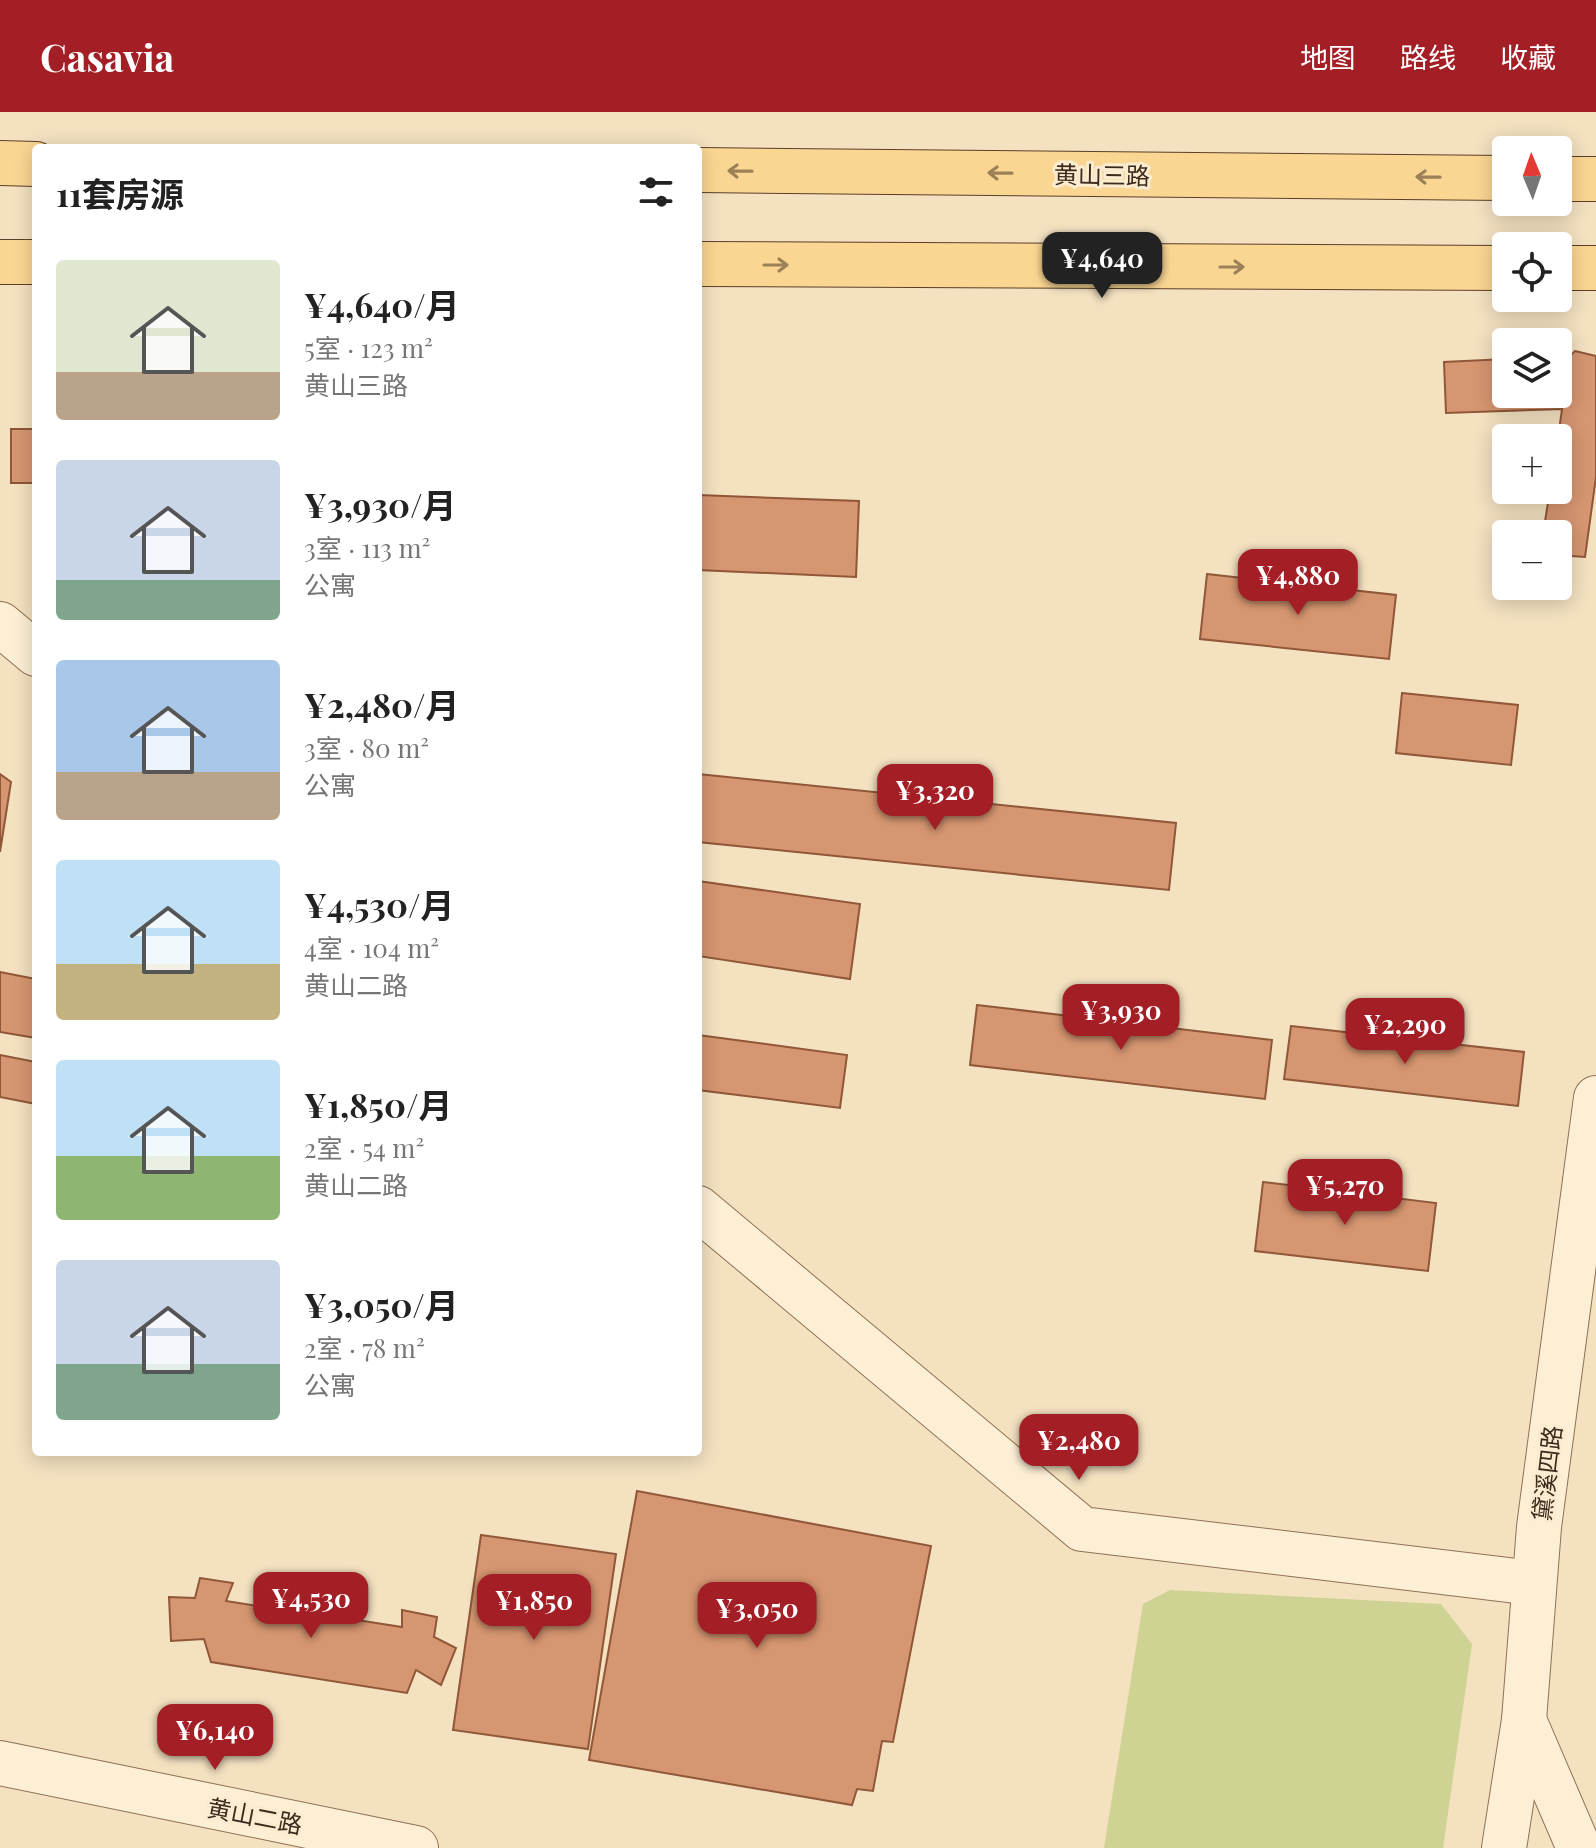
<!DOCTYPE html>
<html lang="zh">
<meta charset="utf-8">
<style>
body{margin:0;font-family:"Playfair Display","Noto Sans SC",serif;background:#f2f2f2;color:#222;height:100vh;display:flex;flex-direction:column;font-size:30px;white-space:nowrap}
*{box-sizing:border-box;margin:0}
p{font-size:26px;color:#767676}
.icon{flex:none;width:44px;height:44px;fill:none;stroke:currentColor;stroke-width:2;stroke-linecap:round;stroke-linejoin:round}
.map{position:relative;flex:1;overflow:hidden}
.panel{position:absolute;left:32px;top:32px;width:670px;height:1312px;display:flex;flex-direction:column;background:#fff;border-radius:8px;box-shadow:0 4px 20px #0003}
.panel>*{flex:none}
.needle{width:52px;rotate:358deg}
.tools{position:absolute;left:1492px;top:24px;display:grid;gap:16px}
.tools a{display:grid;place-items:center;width:80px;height:80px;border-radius:8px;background:#fff;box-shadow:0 4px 20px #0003;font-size:40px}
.price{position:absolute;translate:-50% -68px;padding:0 18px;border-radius:16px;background:#a41e25;color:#fff;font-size:26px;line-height:52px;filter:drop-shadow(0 2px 4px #0008)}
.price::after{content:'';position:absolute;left:50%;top:48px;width:24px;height:18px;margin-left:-12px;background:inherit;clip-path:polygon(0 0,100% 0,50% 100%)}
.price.on{background:#222;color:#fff}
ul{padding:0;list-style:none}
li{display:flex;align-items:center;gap:24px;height:200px;padding:0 24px}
li span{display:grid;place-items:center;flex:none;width:224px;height:160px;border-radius:8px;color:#555}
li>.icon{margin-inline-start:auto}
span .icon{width:96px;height:96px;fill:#fffc;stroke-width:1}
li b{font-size:34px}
h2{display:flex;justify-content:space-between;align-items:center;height:96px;padding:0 24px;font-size:34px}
header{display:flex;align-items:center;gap:48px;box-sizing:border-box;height:112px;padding:0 40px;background:#a41e25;color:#fff}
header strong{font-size:38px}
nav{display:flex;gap:44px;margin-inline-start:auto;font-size:28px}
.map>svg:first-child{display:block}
</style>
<header>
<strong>Casavia</strong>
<nav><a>地图</a><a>路线</a><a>收藏</a></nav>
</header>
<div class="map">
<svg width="1596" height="1736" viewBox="0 0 1596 1736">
<rect width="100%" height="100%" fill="#f3e1c0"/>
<!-- green -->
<path fill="#ced292" d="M1170 1478 1441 1492 1472 1532 1443 1736H1104L1143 1492Z"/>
<!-- building -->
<g fill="#d69671" stroke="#905738" stroke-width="2">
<path d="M1575 239 1596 244V365L1585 445 1558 443V422H1543L1550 378H1558V326L1562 297 1446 301 1444 250 1506 247V282H1558V244L1571 243Z"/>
<rect x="11" y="317" width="25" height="54"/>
<path d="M698 383 859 389 856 465 698 458Z"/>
<path d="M1207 462 1396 483 1389 547 1200 527Z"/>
<path d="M1402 581 1518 593 1511 653 1396 641Z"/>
<path d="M0 662 11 670 0 740Z"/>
<path d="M698 662 1176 711 1169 778 698 730Z"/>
<path d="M698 769 860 792 850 867 698 844Z"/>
<path d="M0 860 36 867V926L0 920Z"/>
<path d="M977 893 1272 928 1265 987 970 953Z"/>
<path d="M1291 914 1524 940 1518 994 1284 967Z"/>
<path d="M698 923 847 943 840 996 698 978Z"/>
<path d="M0 943 36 950V992L0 985Z"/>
<path d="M1263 1070 1436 1091 1428 1159 1255 1139Z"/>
<path d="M637 1379 931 1434 893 1630 882 1629 873 1679 857 1677 852 1693 589 1648Z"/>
<path d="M481 1423 616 1442 588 1637 453 1618Z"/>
<path d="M200 1466 233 1471 226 1489 297 1500 302 1483 332 1487 331 1504 402 1515V1498L437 1505 434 1525 456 1536 441 1573 416 1558 407 1581 211 1550 204 1527 171 1529 169 1485 195 1486Z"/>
</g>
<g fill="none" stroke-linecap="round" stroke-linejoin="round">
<!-- minor casing -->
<g stroke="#8e7155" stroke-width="46">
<g id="minor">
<path d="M0 512 36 542"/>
<path d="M698 1096 1082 1417 1534 1471"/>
<path d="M1524 1608 1579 1736"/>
<path d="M0 1651 416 1736"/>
<path d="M1504 1736 1524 1608 1539 1415 1596 986"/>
</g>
</g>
<!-- major casing -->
<g stroke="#5b3f2a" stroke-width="46">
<g id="major">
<path d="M0 51 36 52"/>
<path d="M698 58 1506 66"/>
<path d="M1558 67H1596"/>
<path d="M0 150H36"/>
<path d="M698 152 1506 156"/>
<path d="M1558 156H1596"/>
</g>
</g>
<!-- minor -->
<use href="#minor" stroke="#fdefd4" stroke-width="44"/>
<!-- major -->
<use href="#major" stroke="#fbd693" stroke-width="44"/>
</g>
<!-- one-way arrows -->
<defs><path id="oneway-shaft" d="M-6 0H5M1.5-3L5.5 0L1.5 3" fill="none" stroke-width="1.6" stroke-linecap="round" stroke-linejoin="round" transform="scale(2)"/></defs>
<g stroke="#9c8058">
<use href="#oneway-shaft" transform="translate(740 59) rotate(-179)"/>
<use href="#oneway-shaft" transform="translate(1000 61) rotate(-179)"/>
<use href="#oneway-shaft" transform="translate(1428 65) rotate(-179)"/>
<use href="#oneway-shaft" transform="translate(776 153)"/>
<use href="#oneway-shaft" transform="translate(1232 155)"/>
</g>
<g text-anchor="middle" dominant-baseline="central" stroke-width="6" stroke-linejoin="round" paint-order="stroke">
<!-- street labels -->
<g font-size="24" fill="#3c2a1c" stroke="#f9ecd0">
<text transform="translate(1102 62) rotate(1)">黄山三路</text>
<text transform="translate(1546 1361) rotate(-83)">黛溪四路</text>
<text transform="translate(255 1703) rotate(11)">黄山二路</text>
</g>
</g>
</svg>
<div class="tools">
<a><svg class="needle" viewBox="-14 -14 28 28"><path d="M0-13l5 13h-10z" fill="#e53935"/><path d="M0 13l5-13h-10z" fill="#767676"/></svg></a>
<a><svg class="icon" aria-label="locate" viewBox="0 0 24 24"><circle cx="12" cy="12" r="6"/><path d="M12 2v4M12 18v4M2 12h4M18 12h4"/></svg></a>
<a><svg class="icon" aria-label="layers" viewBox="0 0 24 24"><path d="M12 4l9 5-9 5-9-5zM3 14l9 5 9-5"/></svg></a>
<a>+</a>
<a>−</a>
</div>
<b class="price on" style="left:1102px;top:188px">¥4,640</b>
<b class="price" style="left:1298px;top:505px">¥4,880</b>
<b class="price" style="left:935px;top:720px">¥3,320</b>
<b class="price" style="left:1121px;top:940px">¥3,930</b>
<b class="price" style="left:1405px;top:954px">¥2,290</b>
<b class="price" style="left:1345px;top:1115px">¥5,270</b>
<b class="price" style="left:1079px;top:1370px">¥2,480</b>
<b class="price" style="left:311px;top:1528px">¥4,530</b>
<b class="price" style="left:534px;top:1530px">¥1,850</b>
<b class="price" style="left:757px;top:1538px">¥3,050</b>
<b class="price" style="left:215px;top:1660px">¥6,140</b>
<section class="panel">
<h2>11套房源<svg class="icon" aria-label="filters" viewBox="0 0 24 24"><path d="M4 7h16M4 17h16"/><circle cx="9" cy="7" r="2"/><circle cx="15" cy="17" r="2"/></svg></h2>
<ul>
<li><span style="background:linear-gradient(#dfe7d0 70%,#b9a48a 0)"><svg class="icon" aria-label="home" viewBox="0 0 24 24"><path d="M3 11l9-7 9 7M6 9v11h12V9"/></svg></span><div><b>¥4,640/月</b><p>5室 · 123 m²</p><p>黄山三路</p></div></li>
<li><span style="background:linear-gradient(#c9d6e8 75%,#7fa58c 0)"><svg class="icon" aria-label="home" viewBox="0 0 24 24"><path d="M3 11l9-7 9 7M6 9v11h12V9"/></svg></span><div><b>¥3,930/月</b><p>3室 · 113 m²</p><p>公寓</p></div></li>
<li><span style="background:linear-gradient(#a9c7e8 70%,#b9a48a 0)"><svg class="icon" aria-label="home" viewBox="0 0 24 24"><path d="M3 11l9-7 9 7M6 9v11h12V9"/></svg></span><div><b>¥2,480/月</b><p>3室 · 80 m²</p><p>公寓</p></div></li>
<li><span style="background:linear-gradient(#bfe0f5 65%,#c2b280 0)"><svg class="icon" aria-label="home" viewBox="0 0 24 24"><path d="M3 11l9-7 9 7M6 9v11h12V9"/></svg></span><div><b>¥4,530/月</b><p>4室 · 104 m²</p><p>黄山二路</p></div></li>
<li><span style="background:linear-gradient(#bfe0f5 60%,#8fb573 0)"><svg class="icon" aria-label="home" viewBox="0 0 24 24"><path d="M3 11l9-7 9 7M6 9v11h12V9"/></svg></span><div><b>¥1,850/月</b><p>2室 · 54 m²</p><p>黄山二路</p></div></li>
<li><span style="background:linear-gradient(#c9d6e8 65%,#7fa58c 0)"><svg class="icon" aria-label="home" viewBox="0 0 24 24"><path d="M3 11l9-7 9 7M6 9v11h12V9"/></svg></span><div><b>¥3,050/月</b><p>2室 · 78 m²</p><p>公寓</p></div></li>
</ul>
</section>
</div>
